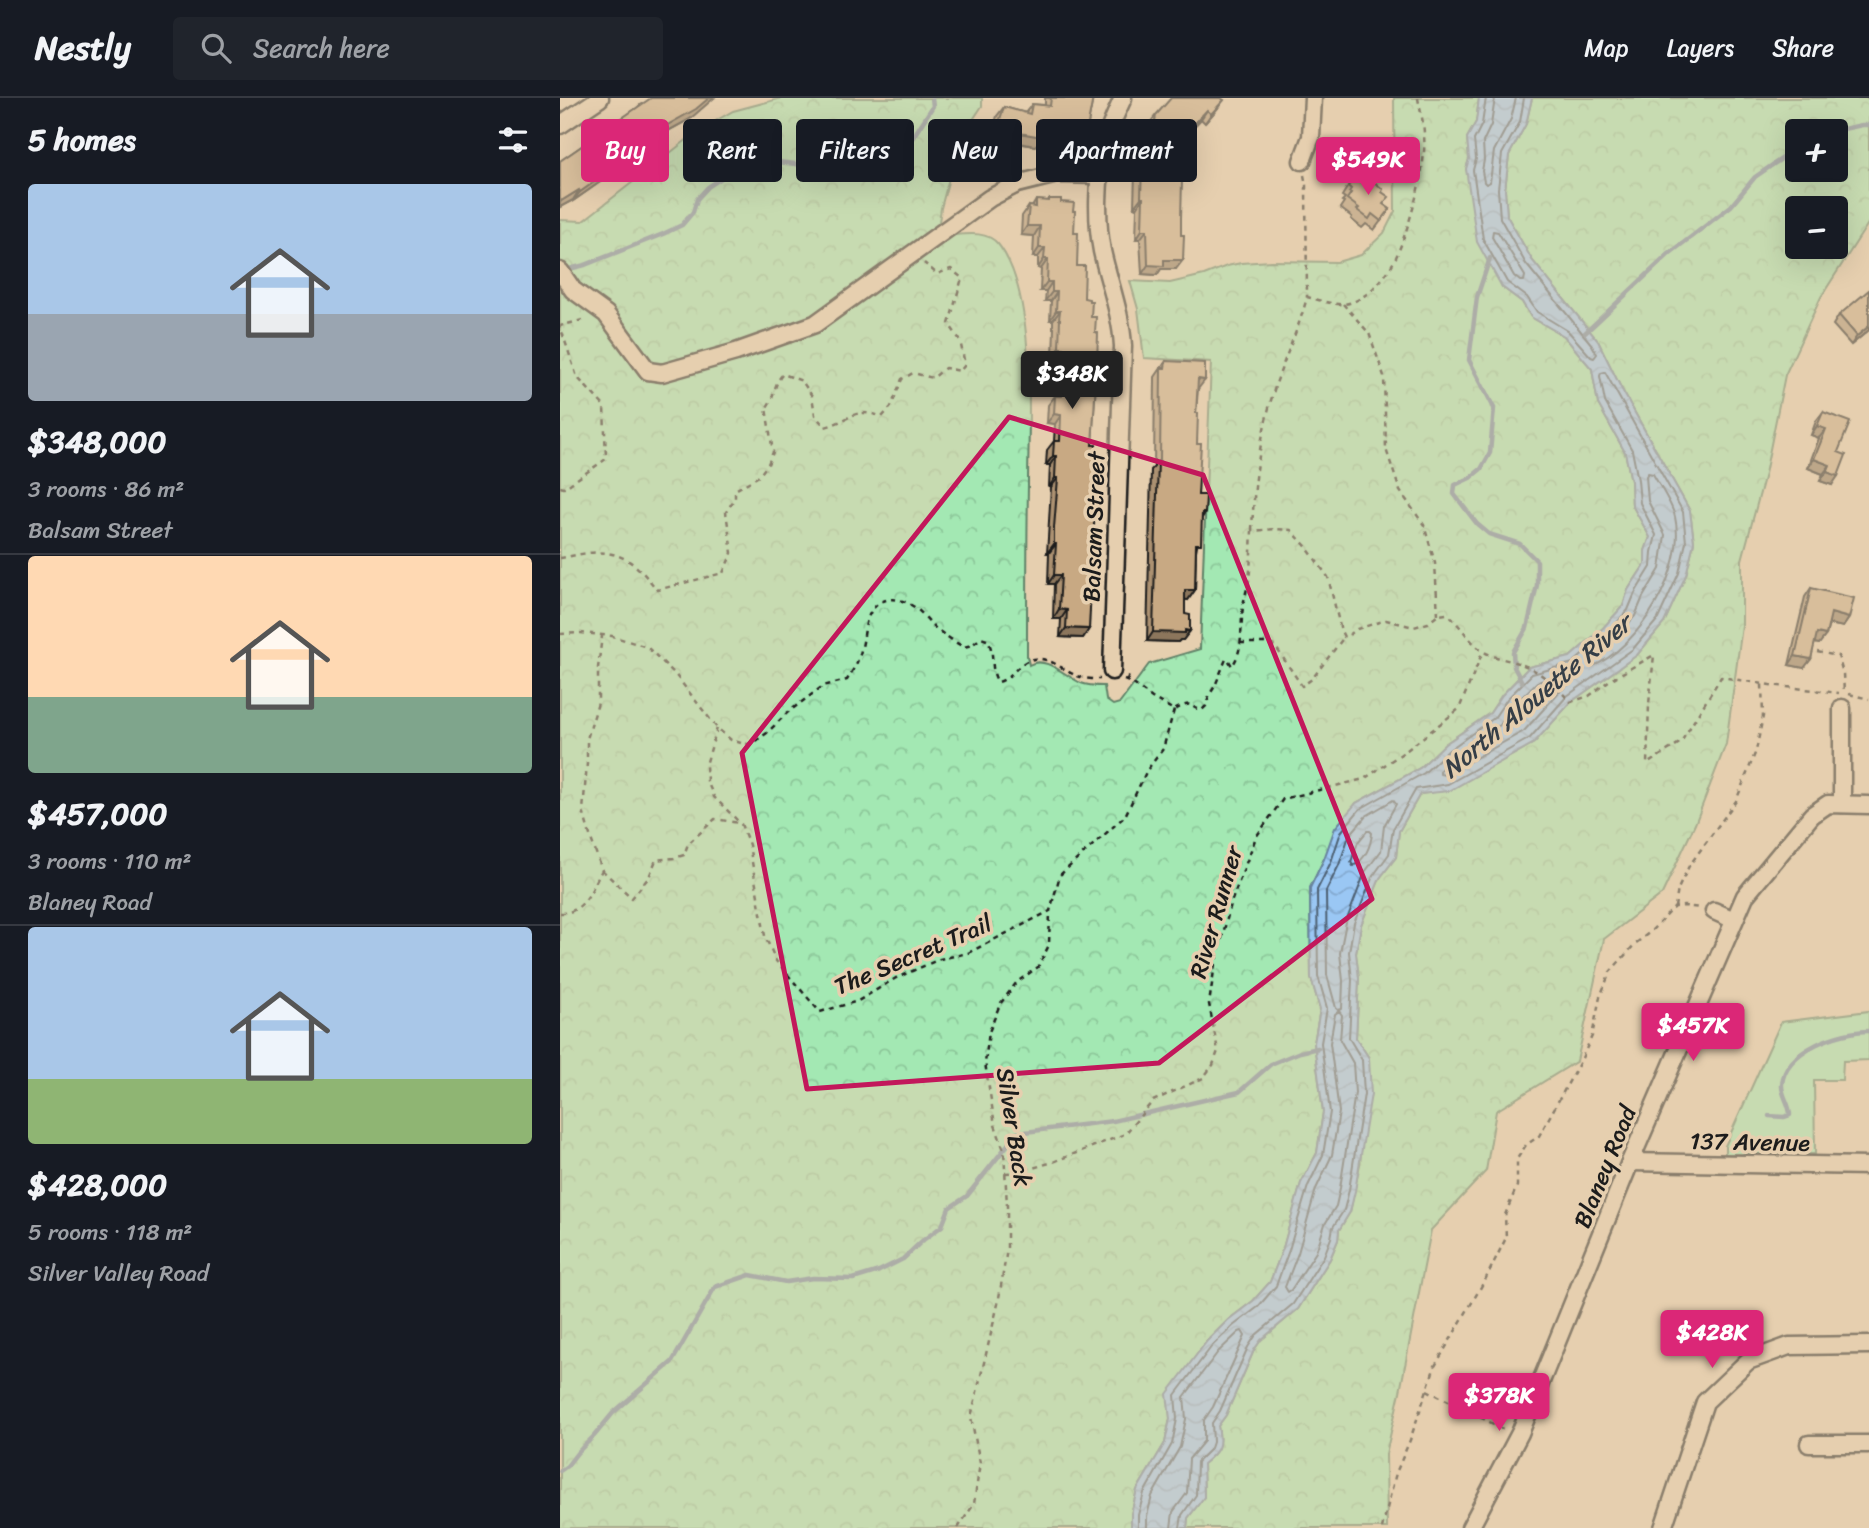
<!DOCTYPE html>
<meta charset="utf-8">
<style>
body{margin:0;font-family:Sriracha,sans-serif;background:#20242c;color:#f1f3f6;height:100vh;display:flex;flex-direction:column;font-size:26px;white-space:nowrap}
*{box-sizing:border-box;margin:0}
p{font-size:23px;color:#9ea1a6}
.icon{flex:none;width:38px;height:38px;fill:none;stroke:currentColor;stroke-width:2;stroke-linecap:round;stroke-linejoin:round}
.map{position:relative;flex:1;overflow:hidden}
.side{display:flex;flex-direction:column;background:#171b24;width:560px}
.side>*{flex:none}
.guide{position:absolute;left:21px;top:21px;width:665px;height:63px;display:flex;gap:14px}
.controls{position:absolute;left:1225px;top:21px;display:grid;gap:14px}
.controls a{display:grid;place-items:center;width:63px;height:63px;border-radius:7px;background:#171b24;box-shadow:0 7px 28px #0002;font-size:35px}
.price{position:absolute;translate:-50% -60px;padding:0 16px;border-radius:7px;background:#db2777;color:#fff;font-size:23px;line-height:46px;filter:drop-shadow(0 2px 4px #0008)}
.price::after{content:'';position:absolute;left:50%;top:42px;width:21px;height:16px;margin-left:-10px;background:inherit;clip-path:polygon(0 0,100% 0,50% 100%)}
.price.active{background:#222;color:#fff}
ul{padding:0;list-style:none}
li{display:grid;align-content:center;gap:14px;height:371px;padding:0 28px}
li+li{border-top:2px solid #363941}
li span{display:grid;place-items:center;height:217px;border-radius:7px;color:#555}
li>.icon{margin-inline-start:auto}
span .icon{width:126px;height:126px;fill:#fffc;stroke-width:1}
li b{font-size:30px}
h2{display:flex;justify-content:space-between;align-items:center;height:84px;padding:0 28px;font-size:30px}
.pill{padding:0 24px;border-radius:7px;background:#171b24;box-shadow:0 7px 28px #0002;font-size:24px;line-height:63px}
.pill.active{background:#db2777;color:#fff}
header{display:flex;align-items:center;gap:42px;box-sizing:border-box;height:98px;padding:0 35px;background:#171b24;border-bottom:2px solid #363941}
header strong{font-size:33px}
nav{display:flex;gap:38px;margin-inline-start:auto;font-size:24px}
.search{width:490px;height:63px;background:#20242c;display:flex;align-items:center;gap:18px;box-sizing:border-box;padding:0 24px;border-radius:7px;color:#9ea1a6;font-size:26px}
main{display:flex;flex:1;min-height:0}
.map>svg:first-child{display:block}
</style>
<header>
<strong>Nestly</strong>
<div class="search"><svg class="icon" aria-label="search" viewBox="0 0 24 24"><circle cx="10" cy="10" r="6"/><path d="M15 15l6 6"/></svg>Search here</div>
<nav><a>Map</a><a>Layers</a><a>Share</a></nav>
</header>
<main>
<section class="side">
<h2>5 homes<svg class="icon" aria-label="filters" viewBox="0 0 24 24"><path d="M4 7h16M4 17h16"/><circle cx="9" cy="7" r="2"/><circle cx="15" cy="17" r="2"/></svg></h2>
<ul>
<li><span style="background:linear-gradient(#a9c7e8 60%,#9aa5b1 0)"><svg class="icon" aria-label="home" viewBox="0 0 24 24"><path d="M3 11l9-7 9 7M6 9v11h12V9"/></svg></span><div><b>$348,000</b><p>3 rooms · 86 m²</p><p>Balsam Street</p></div></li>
<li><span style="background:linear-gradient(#ffd9b3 65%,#7fa58c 0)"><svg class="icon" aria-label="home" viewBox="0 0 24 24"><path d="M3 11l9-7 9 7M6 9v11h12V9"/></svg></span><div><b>$457,000</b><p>3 rooms · 110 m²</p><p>Blaney Road</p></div></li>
<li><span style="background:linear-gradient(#a9c7e8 70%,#8fb573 0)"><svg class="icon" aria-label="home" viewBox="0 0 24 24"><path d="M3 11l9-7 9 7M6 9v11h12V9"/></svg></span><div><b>$428,000</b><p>5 rooms · 118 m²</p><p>Silver Valley Road</p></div></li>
</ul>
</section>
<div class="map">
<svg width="1309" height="1430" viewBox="0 0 1309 1430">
<defs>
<pattern id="forest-crowns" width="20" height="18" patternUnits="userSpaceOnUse" patternTransform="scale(1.75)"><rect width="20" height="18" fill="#a3e8b3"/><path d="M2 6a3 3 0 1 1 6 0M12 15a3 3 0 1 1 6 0" fill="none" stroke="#8cc699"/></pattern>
<pattern id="water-waves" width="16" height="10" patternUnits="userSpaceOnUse" patternTransform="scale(1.75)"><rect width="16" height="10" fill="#9ac7f4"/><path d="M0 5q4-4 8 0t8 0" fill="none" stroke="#84aad1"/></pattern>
</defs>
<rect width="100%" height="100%" fill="#e6cfaf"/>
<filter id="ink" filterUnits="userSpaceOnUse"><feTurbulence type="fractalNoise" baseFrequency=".0143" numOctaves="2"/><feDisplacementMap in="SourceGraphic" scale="14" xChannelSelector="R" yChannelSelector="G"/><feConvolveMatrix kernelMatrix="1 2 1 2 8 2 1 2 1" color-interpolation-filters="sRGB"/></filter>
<g filter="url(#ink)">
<!-- green -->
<path fill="#a3e8b3" stroke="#608268" stroke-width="2" d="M1309 913V962L1283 963 1282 982H1254L1255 1056H1165V1048L1221 924Z"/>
<!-- forest -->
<g fill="url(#forest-crowns)" stroke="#608268" stroke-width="2" fill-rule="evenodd">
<path d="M222 0H422V8L399 43 381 110 377 138C396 139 424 129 438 146 478 195 468 325 468 387 467 444 467 501 467 558L469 567C486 557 505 578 521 585 528 588 537 588 544 588L546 602 553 607 560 605 589 566 640 551 651 264 584 260 578 211 570 183 610 185 644 177 667 168 681 165 711 163 777 164 801 157 824 135 835 113 834 0H919L916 24 907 40 909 61 906 71 942 189 962 204 971 219 1004 238 1032 271 1038 306 1065 354 1071 383 1072 407 1090 439 1085 453V466L1068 492 1063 508 1043 530 1010 559 969 569 942 597 930 615 885 646 860 670 796 705 764 761 750 790 751 880 760 911 754 945 763 1014 757 1055 741 1085 723 1150 710 1184 693 1203 668 1222 647 1243 608 1296 610 1320 605 1345 577 1392 571 1416V1430H0V122L23 123 138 33 173 13Z"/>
<path d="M972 0H1309V124L1261 199 1225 277 1205 376 1182 462V528L1166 646 1135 726 1102 796 1044 841 1017 963 936 1013 926 1073 871 1132 840 1294 826 1356 827 1430H627L628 1420 644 1399 643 1366C659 1353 662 1348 658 1328L666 1317 694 1252 701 1242 738 1211 770 1161 778 1142 779 1132 790 1114 800 1066 809 960 796 940 799 881 796 856 801 827 820 780 836 759 839 733 860 696 890 692 974 645 1011 604 1077 557 1104 525 1126 477 1134 444 1130 413 1061 290 1038 243 972 162 947 118 945 92 949 57 966 26ZM1237 33H1276V72H1237ZM1237 110H1276V149H1237Z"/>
</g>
<!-- water -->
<path fill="url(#water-waves)" stroke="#68839e" stroke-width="2" d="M919 0H972L966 26 949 57 945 92 947 118 972 162 1038 243 1061 290 1130 413 1134 444 1126 477 1104 525 1077 557 1011 604 974 645 889 693 860 696 839 733 836 759 820 780 801 827 796 855 799 881 796 940 809 960 811 996 795 1093 790 1114 779 1132 778 1142 770 1161 738 1211 701 1242 694 1252 666 1317 658 1328C662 1349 659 1353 643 1366L644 1399 628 1420 627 1430H571V1416L577 1392 605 1345 610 1321 607 1296 647 1243 668 1222 693 1203 710 1184 723 1150 741 1085 757 1055 763 1014 754 945 760 911 751 880 750 790 764 761 775 730 796 705 860 670 885 646 930 615 942 597 969 569 1010 559 1043 530 1063 508 1068 492 1085 466V453L1090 439 1072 407 1071 383 1065 354 1038 306 1032 271 1004 238 971 219 962 204 942 189 917 144 906 71 909 61 907 40 916 24Z"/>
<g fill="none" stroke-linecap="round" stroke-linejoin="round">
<!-- shore -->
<g stroke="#4e6072" stroke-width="2">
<path d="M926 0 922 26 914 42 916 61 913 72 923 141 947 184 967 199 977 214 1008 233 1031 259 1034 260 1037 256 1032 247 966 166 940 120 938 91 942 56 960 24 964 0"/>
<path d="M935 0 931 27 923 44 924 62 922 73 924 84 926 86 930 84 934 53 951 21 956 0"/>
<path d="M933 133 938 134 965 178 964 183H960L954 178 932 139Z"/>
<path d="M1088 375 1093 376C1100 389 1112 405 1115 419 1127 470 1079 550 1031 569L1029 566 1030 563 1054 541 1075 518 1083 499 1100 471 1105 437 1088 403 1086 378Z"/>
<path d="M1014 574 1018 576 1017 580 1000 593 964 633 885 677 880 676V672L894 659 940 627 954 607 977 584Z"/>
<path d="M833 702 836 706 824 728 821 753 805 774 786 824 780 855 783 883 782 911 778 912 776 910 767 877 766 793 779 767 789 738 806 718Z"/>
<path d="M807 733H810L812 735C811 748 805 762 793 768L791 764 798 744Z"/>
<path d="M779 913 782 917 780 942 793 965 795 995 780 1090 776 1108 765 1126 756 1154 731 1192 728 1194 725 1189 738 1155 756 1091 772 1057 779 1014 770 945 775 916Z"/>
<path d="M578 1430V1417L584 1395 612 1346 617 1321 615 1297 652 1248 673 1228 698 1209 716 1188 729 1152 748 1088 763 1057 770 1014 761 945 767 910 758 878 757 792 771 764 781 734 800 711 864 675 889 652 934 620 947 601 972 576 1013 565 1048 535 1068 512 1075 495 1091 469 1092 454 1096 437 1080 405 1078 382 1072 352 1045 304 1040 278 1041 275 1045 274 1123 414 1126 444 1119 475 1098 521 1073 551 1007 598 970 640 888 686 856 691 833 731 829 756 813 778 794 825 789 854 792 882 789 940 802 962 804 996 789 1092 784 1112 773 1129 771 1140 764 1158 733 1206 696 1237 688 1249 660 1313 652 1325 653 1344 651 1350 637 1364 636 1397 622 1417 620 1430"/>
<path d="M587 1430V1418L592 1398 620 1349 626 1321 624 1299 658 1254 679 1234 682 1233 685 1238 653 1309 644 1322V1343L629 1361 627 1395 613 1414 611 1430"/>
</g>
<!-- stream -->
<g stroke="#68839e" stroke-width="4.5">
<path d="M1274 33 1302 27H1309"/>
<path d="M930 160 917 199 909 262 934 310 930 355 921 371 910 380 895 387 894 396 917 426 929 436 960 446 977 463V487L967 530 953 554 954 569 962 584"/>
<path d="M9 171 25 167 103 136 122 127 133 114 137 101 148 89 172 73 200 72 217 64 236 66 276 75H305L314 68 346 50 373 8 372 0"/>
<path d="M1025 235 1109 156 1171 108 1195 79 1237 50"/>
<path d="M1209 1018 1224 1019 1230 1017C1230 1006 1221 997 1222 986 1225 952 1280 933 1309 933"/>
<path d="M0 1373 7 1368 17 1355 34 1338 53 1315 112 1264 155 1189 190 1177 226 1184 253 1180 293 1181 319 1173 343 1161 362 1143 382 1128 389 1110 407 1098 457 1035 553 1023 679 994 711 966 740 954 758 950"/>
</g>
<!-- minor casing -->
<g stroke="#1c1c1c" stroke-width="21">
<g id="minor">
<path d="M0 27 40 0"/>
<path d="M742 63 751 39 753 0"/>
<path d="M0 173 13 192 46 216 88 273 102 275 176 254 255 226 430 100 457 86 497 76 539 77"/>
<path d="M552 573 563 248C561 215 549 185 542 153 536 122 537 81 544 51 547 33 556 16 563 0"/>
<path d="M1282 610V706"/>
<path d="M1154 813 1174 822"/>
<path d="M1070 1064 1309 1068"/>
<path d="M1249 1346H1309"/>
<path d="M910 1430 960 1335 1070 1064 1185 798 1252 717 1268 706 1309 707"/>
<path d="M1103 1430 1145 1304 1188 1263 1229 1248 1309 1247"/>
</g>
</g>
<!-- path -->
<g stroke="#1c1c1c" stroke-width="2.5" stroke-dasharray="5 5" stroke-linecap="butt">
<path d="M744 77 746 87 747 199"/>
<path d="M783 206 809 235 824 278 826 351 840 393 864 427 875 465 878 517"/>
<path d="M0 389 4 390 46 361 44 308 17 279 0 228 26 221"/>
<path d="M692 432C694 384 700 338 714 292 724 260 739 231 747 199 759 202 773 207 784 206 806 204 829 176 837 157 850 126 867 69 864 37 864 25 860 12 858 0"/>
<path d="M0 460C9 459 18 456 28 455 62 451 78 467 97 492L163 475 172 455 166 414 175 400V392L199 378 208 366 213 354 206 310C215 300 213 286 223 276L242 283 252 298 255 317 265 329C292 322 293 308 322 319L331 309 342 281 353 275 373 280 385 270 400 273 405 267 400 242 389 226 402 180 391 171 377 176 364 165"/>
<path d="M0 536 21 535 52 538 87 549 114 575 157 630 171 642 181 645 189 646 197 642 207 635 227 615 263 588 287 582C293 572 299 563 301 552 304 543 304 534 306 525 314 498 336 495 357 511 364 517 370 525 376 531 385 537 394 544 404 549L412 547 421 540 427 542C436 554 429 572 438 584 451 581 457 566 470 562 488 556 502 572 517 578 525 581 532 581 540 581"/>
<path d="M680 545H705L715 548 742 588 752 581 784 539"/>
<path d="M1257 554 1278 558 1283 575 1284 595"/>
<path d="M564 582 572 585 592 600 614 612C637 601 625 609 642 612L646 608 650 596 655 588 666 561H668L672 568C684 552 680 529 683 509 684 500 687 492 689 482 691 466 691 449 692 433L715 431 731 432 745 447 768 479 781 533 784 539 789 537 797 531 826 522 854 529 868 525 878 517 887 516C900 526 908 542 921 552 934 561 954 562 968 569 985 577 998 591 1011 604L1029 598 1050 582 1094 557 1089 606 1087 666 1121 644 1161 579 1210 587 1279 595"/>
<path d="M567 583 570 574"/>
<path d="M1289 596 1309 601"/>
<path d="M157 630 146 667 147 683 154 699 181 726 189 747 205 838 216 863 260 914 298 903 336 880 380 861 408 855 490 813 500 777 565 718 587 672 603 651 614 612"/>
<path d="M42 772 72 800 89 779 96 762 114 760 124 757 128 746 155 721 179 725"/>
<path d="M1115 809 1118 791 1129 768 1176 703 1196 653 1203 618 1202 586"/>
<path d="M0 815C24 816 32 790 42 772L31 741 23 713 27 665V641L38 605V570L42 538"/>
<path d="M445 1075 459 1074 493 1064 565 1036 593 1003 643 980 653 967 658 953 649 906 655 866 672 802 696 739 723 701 804 681 847 652 899 611 923 553"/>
<path d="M867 1292 943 1331"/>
<path d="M398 1430 414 1406 420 1365 411 1319 438 1206 447 1151V1108L444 1052 435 1027 425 965 429 934 440 906 457 884 478 869 489 847 490 813"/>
<path d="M822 1430 836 1375 850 1342 875 1268 925 1182 946 1140 945 1117 957 1088V1061L966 1047 979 1038 1022 960 1032 938 1040 899 1050 874 1075 846 1090 834 1115 809 1124 808 1141 810"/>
</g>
<!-- minor -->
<use href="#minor" stroke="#e6cfaf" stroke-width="16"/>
</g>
<!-- wall -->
<g fill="#ac9171" stroke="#1c1c1c" stroke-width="2">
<path d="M485 0H533L526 36 519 45 502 43 500 46 490 44 488 48 477 46 475 48 456 45 455 49 449 58 427 52 437 18 444 9 465 15 472 6 485 7Z"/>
<path d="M80 7 130 21 106 34 100 42 13 103V102L0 109V63L77 10Z"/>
<path d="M657 11 645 25 641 21 624 39 622 69 618 68 616 171H601L597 177 582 176 580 141H576L577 110 574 109 575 74 579 69 583 39 589 32V26L596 17Z"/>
<path d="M788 88 822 94 823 106 830 111 814 132 806 126 802 130 791 121 792 119 780 110 784 104 782 103 785 100 782 98Z"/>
<path d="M489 101 501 104 514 135 517 168 524 200 531 219 535 234 536 286 532 347 529 531 523 540 500 539 501 521H493L494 486H488L489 455H487L488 440 491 389H489L490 367H486L487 352 494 343 495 326 487 325 488 307 495 298H496V292L503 283 504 270H497L498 259H493L494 230H493V222H490L491 203H485L486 193H480L481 171 478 170V159H473L474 138 461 137 462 118 469 108 472 109 476 102 488 103Z"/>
<path d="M1279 217 1309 232 1291 247 1273 227Z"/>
<path d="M606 263 638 291 636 315 638 397 645 415 642 420 636 453 635 492 628 502 625 501V516L630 533 623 542H620L618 544 587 543 591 372 594 369 595 279Z"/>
<path d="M1263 314 1278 354 1272 387 1260 383 1263 376 1248 370 1259 340 1251 337 1256 323Z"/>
<path d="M1251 490 1289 520 1283 529 1269 526 1266 537 1259 546 1254 545 1251 561 1244 570 1229 567 1245 499Z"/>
</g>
<!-- shaded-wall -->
<g fill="#8c765c" stroke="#1c1c1c" stroke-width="2">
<path d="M149 0H154L130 21 106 34 100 42 13 103 20 94 104 29Z"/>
<path d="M664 2 657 11 645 25 651 16Z"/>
<path d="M647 12 641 21 616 47 623 38Z"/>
<path d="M495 34H507L526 36 519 45 502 43 500 46 490 44 488 48 477 46 475 48 453 44 459 35 482 36Z"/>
<path d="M433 43 455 49 449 58 427 52Z"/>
<path d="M619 58 628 60 622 69 612 68Z"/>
<path d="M19 92 13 102 0 109V105L1 103Z"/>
<path d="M581 100H583L577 110 574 109Z"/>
<path d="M467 128H480L474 138 461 137Z"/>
<path d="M582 132H587L580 141H576Z"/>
<path d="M479 150H485L478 159H473Z"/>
<path d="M484 161H488L481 171 478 170Z"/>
<path d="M604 162H623L616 171H601L597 177 582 176 588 167Z"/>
<path d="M487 184H492L486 193H480Z"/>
<path d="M492 194H497L491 203H485Z"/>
<path d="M496 213H500L493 222H490Z"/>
<path d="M1309 228V232L1291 247 1297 238Z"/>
<path d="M499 250H504L498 259H493Z"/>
<path d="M504 261H510L504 270H497Z"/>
<path d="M638 281 645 282 638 291H632Z"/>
<path d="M494 316 501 317 495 326 487 325Z"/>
<path d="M1257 328 1266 331 1259 340 1251 337Z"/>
<path d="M493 358H496L490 367H486Z"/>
<path d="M1254 361 1270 367 1263 376 1248 370Z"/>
<path d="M1267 374 1278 378 1272 387 1260 383Z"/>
<path d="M495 380H498L491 389H489Z"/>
<path d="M494 446H496L489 455H487Z"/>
<path d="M494 477H501L494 486H488Z"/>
<path d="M625 492H635L628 502 619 501Z"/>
<path d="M499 511 507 512 501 521H493Z"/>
<path d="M1271 515 1289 520 1283 529 1265 525Z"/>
<path d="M506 530 529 531 523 540 500 539Z"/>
<path d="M630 533 623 542H620L618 544 587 543 593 534Z"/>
<path d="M1257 535 1266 537 1259 546 1250 544Z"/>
<path d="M1235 558 1251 561 1244 570 1229 567Z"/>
</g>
<!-- building -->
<g fill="#c8a983" stroke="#1c1c1c" stroke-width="2">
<path d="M91 0H149L136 11 104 29 106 33 20 94 19 92 1 103 0 101V63Z"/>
<path d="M491 0H533L526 36 507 34 506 37 495 34 494 39 482 36V39L459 35 455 49 433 43 444 9 470 16 472 6 490 8Z"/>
<path d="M611 0H661L664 2 651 16 647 12 623 38 630 47 628 60 619 58 618 82H622L621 120V137H624L623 162H604V168L588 167 587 132H582L583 100H581L582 65H585L590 30H594L596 17Z"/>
<path d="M800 73 823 91 822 94 829 99 823 106 830 111 821 123 812 116 809 121 797 112 799 110 787 101 791 95 789 94 791 91 788 88Z"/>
<path d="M489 101H501V104L514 105 513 113H515L514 135H518L517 168H525L524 200 529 201V203H532L531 219H536L535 234 538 235 537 267H539L538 282H536L532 347H536L535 366H537L529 531 506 530 507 512 499 511 501 477H494L496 446H494V430L498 380H495L496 358H493L494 343H500L501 317 494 316 495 298H502L503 283H509L510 261H504V250H499L500 221H499L500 213H496L497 194H492V184H487L488 161H484L485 150H479L480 128H467L469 108 476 109V102L489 103Z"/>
<path d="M1309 192V228L1297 238 1279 217Z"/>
<path d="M606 263 645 265V282L638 281 636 315H638L637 346H641L638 397H646L645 415H642L641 446H636L635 492H625V516L630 517V533L625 532V535L593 534 598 363H600L601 270H605Z"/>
<path d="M1263 314 1290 324 1278 354 1286 357 1278 378 1267 374 1270 367 1254 361 1266 331 1257 328Z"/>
<path d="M1251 490 1294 500 1289 520 1271 515 1266 537 1257 535 1251 561 1235 558Z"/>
</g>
</g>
<!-- marked area -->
<path d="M0 0H1309V1430H0ZM449 319 643 377 812 801 599 965 247 991 182 655Z" fill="#e6cfaf" fill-opacity=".55" fill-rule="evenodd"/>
<path fill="none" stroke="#c2185b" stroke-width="5" stroke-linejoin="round" d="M449 319 643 377 812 801 599 965 247 991 182 655Z"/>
<g text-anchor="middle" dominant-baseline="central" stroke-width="7" stroke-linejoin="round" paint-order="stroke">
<!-- street labels -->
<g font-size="24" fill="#1c1c1c" stroke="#e6cfaf">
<text transform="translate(534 429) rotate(-88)">Balsam Street</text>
<text transform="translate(656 814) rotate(-74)">River Runner</text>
<text transform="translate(353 857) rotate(-23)">The Secret Trail</text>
<text transform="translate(454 1029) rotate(81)">Silver Back</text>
<text transform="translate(1190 1044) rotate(1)">137 Avenue</text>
<text transform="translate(1045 1069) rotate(-68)">Blaney Road</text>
</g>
<!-- water labels -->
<g font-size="26" font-style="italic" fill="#353e47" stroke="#e6cfaf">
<text transform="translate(976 598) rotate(-40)">North Alouette River</text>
</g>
</g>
</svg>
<div class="controls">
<a>+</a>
<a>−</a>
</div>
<b class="price" style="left:808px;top:99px">$549K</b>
<b class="price active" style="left:512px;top:313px">$348K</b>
<b class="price" style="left:1133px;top:965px">$457K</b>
<b class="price" style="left:1152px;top:1272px">$428K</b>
<b class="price" style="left:939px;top:1335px">$378K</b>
<div class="guide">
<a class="pill active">Buy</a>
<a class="pill">Rent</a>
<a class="pill">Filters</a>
<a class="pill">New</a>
<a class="pill">Apartment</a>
</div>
</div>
</main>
